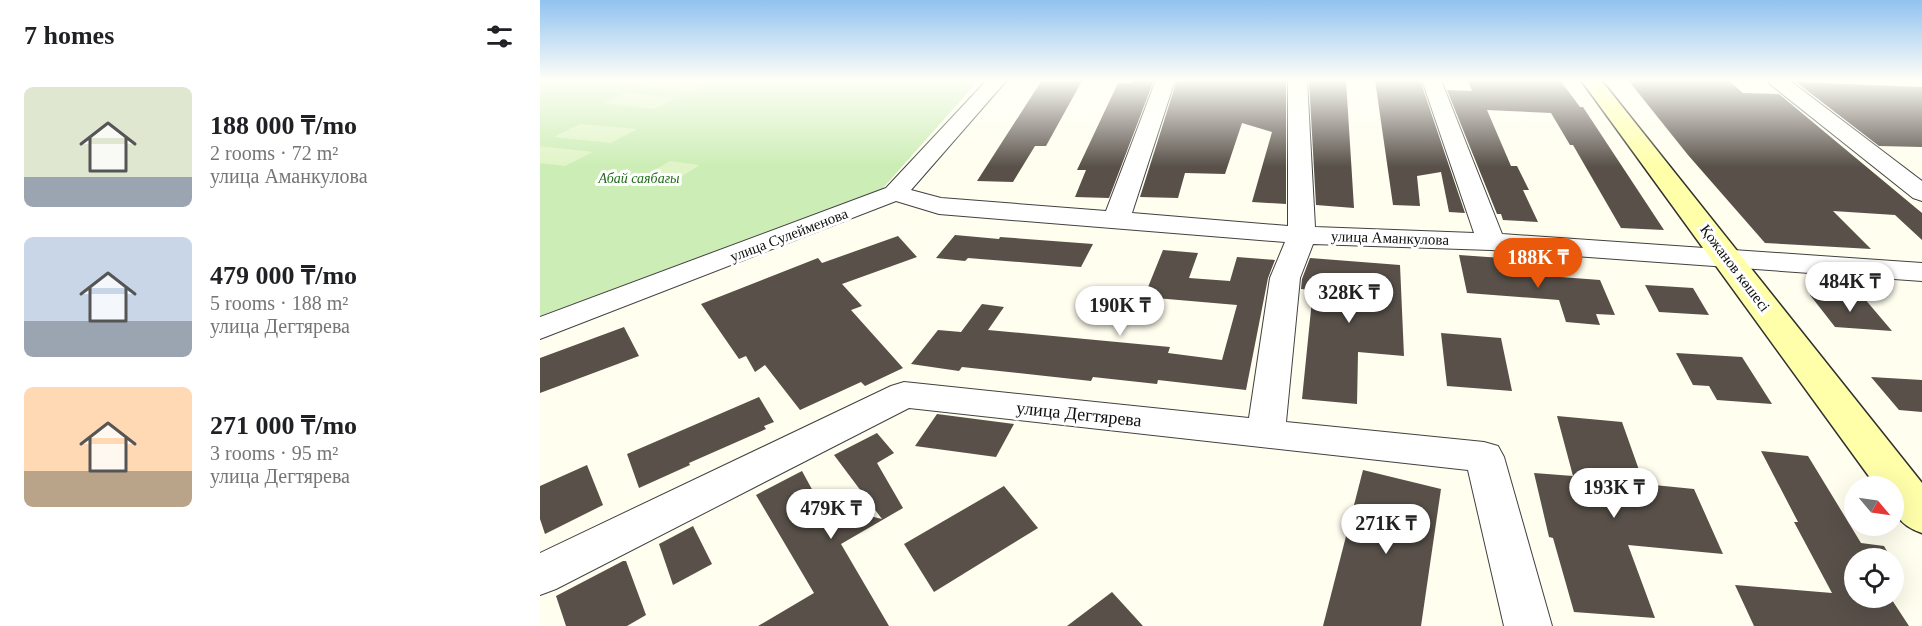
<!DOCTYPE html>
<meta charset="utf-8">
<style>
body{margin:0;font-family:Georgia,serif;background:#f2f2f2;color:#202124;height:100vh;display:flex;flex-direction:column;font-size:22px;white-space:nowrap}
*{box-sizing:border-box;margin:0}
p{font-size:20px;color:#757577}
.icon{flex:none;width:33px;height:33px;fill:none;stroke:currentColor;stroke-width:2;stroke-linecap:round;stroke-linejoin:round}
.map{position:relative;flex:1;overflow:hidden}
.drawer{display:flex;flex-direction:column;background:#fff;width:540px}
.drawer>*{flex:none}
.needle{width:39px;rotate:119deg}
.fabs{position:absolute;left:1304px;top:476px;display:grid;gap:12px}
.fabs a{display:grid;place-items:center;width:60px;height:60px;border-radius:50%;background:#fff;box-shadow:0 6px 24px #0002;font-size:30px}
.price{position:absolute;translate:-50% -51px;padding:0 14px;border-radius:21px;background:#fff;color:#222;font-size:20px;line-height:39px;filter:drop-shadow(0 2px 3px #0008)}
.price::after{content:'';position:absolute;left:50%;top:36px;width:18px;height:14px;margin-left:-9px;background:inherit;clip-path:polygon(0 0,100% 0,50% 100%)}
.price.on{background:#ea580c;color:#fff}
ul{padding:0;list-style:none}
li{display:flex;align-items:center;gap:18px;height:150px;padding:0 24px}
li span{display:grid;place-items:center;flex:none;width:168px;height:120px;border-radius:9px;color:#555}
li>.icon{margin-inline-start:auto}
span .icon{width:72px;height:72px;fill:#fffc;stroke-width:1}
li b{font-size:26px}
h2{display:flex;justify-content:space-between;align-items:center;height:72px;padding:0 24px;font-size:26px}
main{display:flex;flex:1;min-height:0}
.map>svg:first-child{display:block}
</style>
<main>
<section class="drawer">
<h2>7 homes<svg class="icon" aria-label="filters" viewBox="0 0 24 24"><path d="M4 7h16M4 17h16"/><circle cx="9" cy="7" r="2"/><circle cx="15" cy="17" r="2"/></svg></h2>
<ul>
<li><span style="background:linear-gradient(#dfe7d0 75%,#9aa5b1 0)"><svg class="icon" aria-label="home" viewBox="0 0 24 24"><path d="M3 11l9-7 9 7M6 9v11h12V9"/></svg></span><div><b>188 000 ₸/mo</b><p>2 rooms · 72 m²</p><p>улица Аманкулова</p></div></li>
<li><span style="background:linear-gradient(#c9d6e8 70%,#9aa5b1 0)"><svg class="icon" aria-label="home" viewBox="0 0 24 24"><path d="M3 11l9-7 9 7M6 9v11h12V9"/></svg></span><div><b>479 000 ₸/mo</b><p>5 rooms · 188 m²</p><p>улица Дегтярева</p></div></li>
<li><span style="background:linear-gradient(#ffd9b3 70%,#b9a48a 0)"><svg class="icon" aria-label="home" viewBox="0 0 24 24"><path d="M3 11l9-7 9 7M6 9v11h12V9"/></svg></span><div><b>271 000 ₸/mo</b><p>3 rooms · 95 m²</p><p>улица Дегтярева</p></div></li>
</ul>
</section>
<div class="map">
<svg width="1382" height="626" viewBox="0 0 1382 626">
<rect width="100%" height="100%" fill="#fffeef"/>
<!-- green -->
<path fill="#ccedb5" d="M0 80H439L335 197 0 316Z"/>
<!-- pitch -->
<g fill="#e0f4c7">
<path d="M116 80 172 81 151 91 101 86Z"/>
<path d="M86 93 136 98 115 109 64 103Z"/>
<path d="M40 124 97 129 71 143 14 137Z"/>
<path d="M0 146 53 152 25 166 0 163Z"/>
<path d="M130 161 160 165 134 181 103 177Z"/>
</g>
<!-- building -->
<g fill="#585049">
<path d="M502 80 542 81 506 146H495L473 182 437 181Z"/>
<path d="M593 80H614L569 198 535 197 546 170H537L578 83H591Z"/>
<path d="M637 80H746V204L712 202 732 132 702 123 685 174 645 173 638 198 600 197Z"/>
<path d="M769 80H806L814 208 776 205Z"/>
<path d="M835 80H880L925 213 909 212 901 172 877 176 880 206 853 205Z"/>
<path d="M928 80H1020L1040 107H1043L1124 230 1081 228 1033 145H1030L1011 113 947 110 971 166H977L989 190H983L998 222 963 220 961 214H957L907 90 932 91Z"/>
<path d="M1088 80H1188L1203 93 1239 94 1382 213V240L1355 215 1293 211 1331 249 1225 243 1148 155Z"/>
<path d="M1256 82 1382 87V147L1339 146Z"/>
<path d="M415 235 459 239 460 237 553 244 541 267 428 258 425 261 396 258Z"/>
<path d="M358 236 377 257 302 284 322 306 311 310 363 368 325 386 321 382 260 410 225 365 215 372 206 356 199 359 161 304 278 258 282 263Z"/>
<path d="M623 250 658 253 649 278 690 281 697 257 735 260 728 278 706 390 618 380 617 384 553 377 551 381 422 367 419 371 371 364 398 330 421 332 442 304 464 307 448 330 630 347 628 353 682 360 697 305 604 297Z"/>
<path d="M919 255 962 258 967 273 1060 280 1075 315 1056 314 1060 325 1026 322 1019 300 927 293Z"/>
<path d="M770 258 860 265 864 356 818 352 817 404 762 399 773 290 761 289 762 279Z"/>
<path d="M1105 285 1153 288 1169 315 1119 312Z"/>
<path d="M1270 295 1324 298 1352 331 1295 327Z"/>
<path d="M84 327 99 356 0 393V358Z"/>
<path d="M901 333 961 338 972 391 907 386Z"/>
<path d="M1136 353 1202 357 1232 404 1177 400 1169 386 1153 385Z"/>
<path d="M1331 377 1382 380V412L1359 410Z"/>
<path d="M219 397 234 422 224 426 226 429 149 463 150 465 99 488 87 454Z"/>
<path d="M397 414 474 424 456 457 375 446Z"/>
<path d="M1017 416 1082 422 1104 484 1154 489 1183 554 1088 545 1115 618 1034 612 1013 538 1009 537 994 473 1033 476Z"/>
<path d="M337 433 354 453 337 463 363 508 301 544 349 626H218L274 593 216 495 262 471 280 504 342 519 294 455Z"/>
<path d="M1221 451 1268 456 1321 543 1344 546 1351 558H1314V597H1350L1369 626H1214L1195 585 1292 593 1254 522H1258Z"/>
<path d="M47 465 63 505 5 534 0 519V486Z"/>
<path d="M823 470 901 489 881 626H783Z"/>
<path d="M464 486 498 528 394 592 364 544Z"/>
<path d="M153 526 172 564 133 585 119 544Z"/>
<path d="M83 561H86L106 615 87 626H26L16 596Z"/>
<path d="M572 592 603 626H527Z"/>
</g>
<g fill="none" stroke-linecap="round" stroke-linejoin="round">
<!-- street casing -->
<g stroke="#414141" stroke-width="2">
<g id="street">
<path d="M447 80H467L371 190 401 198 566 211 616 80H635L592 213 748 226V80H767L775 227 934 233 882 80H901L962 234 1382 263V281L951 250 773 244 760 278 746 422 944 442 958 446 964 457 1012 626H964L928 470 369 408 16 589 0 595V553L351 386 364 382 709 418 730 278 745 242 399 214 356 201 0 339V317L346 188Z"/>
<path d="M1228 80H1249L1382 181V201L1373 198 1230 84Z"/>
</g>
</g>
<!-- secondary casing -->
<g stroke="#303030" stroke-width="3">
<path id="secondary" d="M1041 80H1061L1382 483V533C1356 524 1353 512 1353 486H1336Z"/>
</g>
<!-- street -->
<use href="#street" fill="#fff" fill-rule="evenodd"/>
<!-- secondary -->
<use href="#secondary" fill="#ffa" fill-rule="evenodd"/>
</g>
<!-- sky -->
<linearGradient id="sky" x2="0" y2="1"><stop stop-color="#91c2f0"/><stop offset="0.48" stop-color="#fffff8"/><stop offset="1" stop-color="#fffff8" stop-opacity="0"/></linearGradient>
<rect width="1382" height="167" fill="url(#sky)"/>
<g text-anchor="middle" dominant-baseline="central" stroke-width="6" stroke-linejoin="round" paint-order="stroke">
<!-- far-park labels -->
<g font-size="14" font-style="italic" fill="#216c18" stroke="#fff">
<text x="99" y="178">Абай саябағы</text>
</g>
<!-- street labels -->
<g font-size="15" fill="#0e0e0e" stroke="#fff">
<text transform="translate(249 235) rotate(-21)">улица Сулейменова</text>
<text transform="translate(850 238) rotate(2)">улица Аманкулова</text>
<text transform="translate(1195 268) rotate(53)">Қожанов көшесі</text>
</g>
<!-- near-street labels -->
<g font-size="18" fill="#0e0e0e" stroke="#fff">
<text transform="translate(539 414) rotate(6)">улица Дегтярева</text>
</g>
</g>
</svg>
<div class="fabs">
<a><svg class="needle" viewBox="-14 -14 28 28"><path d="M0-13l5 13h-10z" fill="#e53935"/><path d="M0 13l5-13h-10z" fill="#757577"/></svg></a>
<a><svg class="icon" aria-label="locate" viewBox="0 0 24 24"><circle cx="12" cy="12" r="6"/><path d="M12 2v4M12 18v4M2 12h4M18 12h4"/></svg></a>
</div>
<b class="price on" style="left:998px;top:289px">188K ₸</b>
<b class="price" style="left:1310px;top:313px">484K ₸</b>
<b class="price" style="left:809px;top:324px">328K ₸</b>
<b class="price" style="left:580px;top:337px">190K ₸</b>
<b class="price" style="left:1074px;top:519px">193K ₸</b>
<b class="price" style="left:291px;top:540px">479K ₸</b>
<b class="price" style="left:846px;top:555px">271K ₸</b>
</div>
</main>
